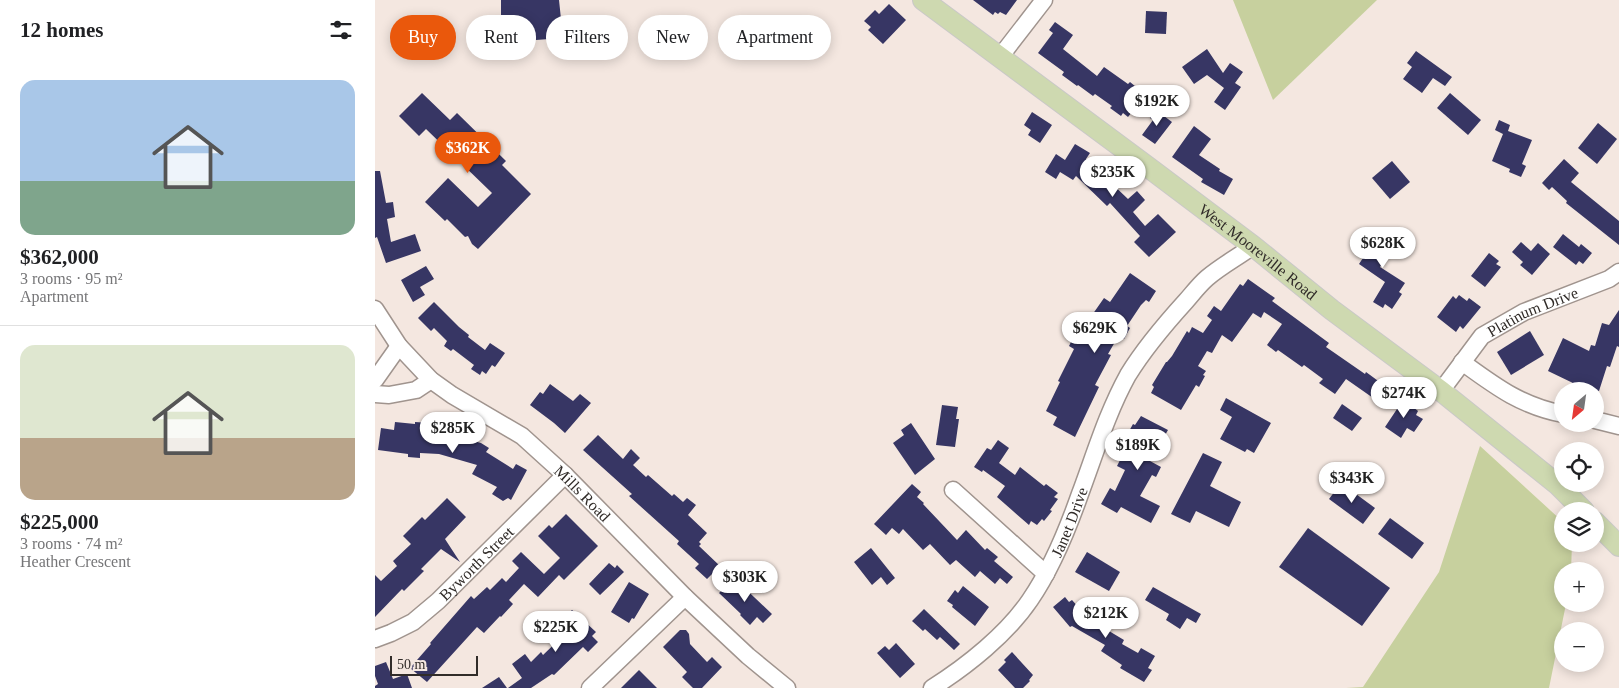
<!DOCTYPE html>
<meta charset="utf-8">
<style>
body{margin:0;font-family:"Times New Roman",serif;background:#f6f6f6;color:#202124;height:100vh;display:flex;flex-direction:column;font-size:19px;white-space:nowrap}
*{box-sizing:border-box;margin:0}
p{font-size:16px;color:#757577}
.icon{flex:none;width:28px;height:28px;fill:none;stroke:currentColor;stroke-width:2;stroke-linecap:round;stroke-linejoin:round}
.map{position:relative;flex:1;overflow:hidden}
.panel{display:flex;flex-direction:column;background:#fff;width:375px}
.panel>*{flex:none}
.top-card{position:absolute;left:15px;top:15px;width:475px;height:45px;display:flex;gap:10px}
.needle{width:32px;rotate:209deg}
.buttons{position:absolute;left:1179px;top:382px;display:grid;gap:10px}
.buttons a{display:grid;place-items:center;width:50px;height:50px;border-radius:50%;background:#fff;box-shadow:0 2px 12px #0003;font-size:25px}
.scale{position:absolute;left:15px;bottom:12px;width:88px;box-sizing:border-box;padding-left:5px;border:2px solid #312c29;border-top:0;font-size:14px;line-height:18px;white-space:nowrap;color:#312c29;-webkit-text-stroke:4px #f4e7e0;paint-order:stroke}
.price{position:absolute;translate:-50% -42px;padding:0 11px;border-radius:18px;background:#fff;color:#222;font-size:16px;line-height:32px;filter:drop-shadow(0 1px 2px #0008)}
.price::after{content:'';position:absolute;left:50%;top:30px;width:15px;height:11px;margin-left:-8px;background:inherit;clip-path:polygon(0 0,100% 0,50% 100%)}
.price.selected{background:#ea580c;color:#fff}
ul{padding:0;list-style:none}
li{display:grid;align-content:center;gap:10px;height:265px;padding:0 20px}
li+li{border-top:1px solid #e0e0e0}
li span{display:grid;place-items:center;height:155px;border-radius:15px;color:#555}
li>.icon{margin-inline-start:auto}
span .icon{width:90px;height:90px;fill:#fffc;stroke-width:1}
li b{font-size:21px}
h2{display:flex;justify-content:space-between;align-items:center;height:60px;padding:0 20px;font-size:21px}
.pill{padding:0 18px;border-radius:22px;background:#fff;box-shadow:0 2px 12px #0003;font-size:18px;line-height:45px}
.pill.selected{background:#ea580c;color:#fff}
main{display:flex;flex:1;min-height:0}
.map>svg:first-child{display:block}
</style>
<main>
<section class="panel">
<h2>12 homes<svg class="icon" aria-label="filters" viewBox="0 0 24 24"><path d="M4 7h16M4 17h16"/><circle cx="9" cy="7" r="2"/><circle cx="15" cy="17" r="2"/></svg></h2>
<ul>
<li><span style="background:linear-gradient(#a9c7e8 65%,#7fa58c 0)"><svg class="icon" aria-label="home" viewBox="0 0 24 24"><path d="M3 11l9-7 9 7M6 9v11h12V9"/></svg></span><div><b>$362,000</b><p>3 rooms · 95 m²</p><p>Apartment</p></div></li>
<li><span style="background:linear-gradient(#dfe7d0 60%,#b9a48a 0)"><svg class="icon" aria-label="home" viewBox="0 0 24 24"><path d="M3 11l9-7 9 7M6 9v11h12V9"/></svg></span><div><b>$225,000</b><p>3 rooms · 74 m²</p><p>Heather Crescent</p></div></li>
</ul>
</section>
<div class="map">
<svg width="1244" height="688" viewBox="0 0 1244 688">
<rect width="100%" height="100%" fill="#f4e7e0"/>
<!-- green -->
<g fill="#c7d09e">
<path d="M858 0H1002L898 100Z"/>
<path d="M1105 446 1187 521 1188 544H1197L1196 571H1188V604H1191L1174 688H971L988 687 1064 572Z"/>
</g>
<!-- building -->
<g fill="#373664">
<path d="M126 0H184L188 38 161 40V37L147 38 146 23H126Z"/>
<path d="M598 0H642L631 15 625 12 623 14 620 12 618 15Z"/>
<path d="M514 4 531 20 508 44 493 30 496 27 489 21 500 10 504 14Z"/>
<path d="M771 11 792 12 791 34 770 33Z"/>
<path d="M680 22 698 35 688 49 722 76 729 67 753 84 755 82 766 91 756 104 760 108 753 117 748 113 746 116 735 108 737 106 720 94 718 96 703 85 702 86 687 75 689 72 663 53 678 33 674 30Z"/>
<path d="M832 49 848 73 855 63 868 72 860 83 866 87 850 110 839 102 849 88 832 75 819 84 807 67Z"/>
<path d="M1041 51 1077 77 1070 86 1058 78 1047 93 1028 79 1037 67 1032 63Z"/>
<path d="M47 93 75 120 82 113 131 161 127 165 156 194 103 249 97 244 93 236 90 237 72 219 70 221 50 202 73 178 103 207 117 193 51 129 44 136 24 116Z"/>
<path d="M1075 93 1106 120 1093 135 1062 108Z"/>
<path d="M781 110 797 122 780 144 767 135 778 120 775 118Z"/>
<path d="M657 112 677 125 665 143 653 135 656 130 649 125Z"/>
<path d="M1124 120 1135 125 1133 131 1157 140 1147 164 1151 166 1146 177 1134 172 1135 169 1117 161 1128 134 1120 130Z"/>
<path d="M1223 123 1242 139 1222 164 1203 148Z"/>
<path d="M819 126 836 139 824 155 845 169 844 171 858 179 849 195 826 182 828 179 797 157Z"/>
<path d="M700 144 715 153 711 159 753 199 762 191 770 200 758 212 770 226 783 214 801 232 774 257 759 242 765 236 735 203 732 206 701 176 698 180 685 172 681 179 670 172 681 154 690 160Z"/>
<path d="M1189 159 1204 173 1196 182 1244 221V245L1191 203 1192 201 1177 187 1174 190 1167 183Z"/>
<path d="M1017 161 1035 182 1015 199 997 178Z"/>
<path d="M0 171H5L11 203 18 202 20 217 12 219 16 242 40 234 46 251 11 263 2 237 0 238Z"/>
<path d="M1008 228 1024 239 1005 267 1030 283 1024 292 1027 294 1017 309 1010 304 1008 308 998 302 1010 282 984 264Z"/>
<path d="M1188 234 1204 247 1206 244 1217 253 1208 264 1204 261 1201 265 1178 247Z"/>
<path d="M1146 242 1156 251 1163 243 1175 254 1157 275 1145 265 1148 262 1137 252Z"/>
<path d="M1114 253 1124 261 1121 264 1126 267 1110 287 1096 276Z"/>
<path d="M51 266 59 279 45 287 50 295 38 302 26 280Z"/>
<path d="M755 273 781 291 774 302 771 300 766 305 752 326 755 328 749 339 744 335 733 354 736 355 720 385 724 387 700 437 678 425 682 417 671 411 685 382 683 381 699 349 694 346 699 336 701 338 729 298 735 302Z"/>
<path d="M873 279 900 298 897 301 954 343 951 347 990 374 991 372 1010 386 1001 400 971 379 960 394 944 383 948 379 929 365 927 367 903 350 901 352 892 345 907 324 889 312 886 318 878 313 857 342 847 335 837 353 832 351 823 366 831 371 828 375 830 376 824 387 821 385 806 410 776 393 779 387 777 385 791 362H792L797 356 812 331 814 333 817 327 828 333 837 320 832 316 839 306 846 311 865 284 868 286Z"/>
<path d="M1084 295 1092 301 1094 298 1106 307 1088 329 1085 326 1081 332 1062 317 1078 296 1081 299Z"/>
<path d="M59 302 84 327 94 335 93 337 110 350 115 343 130 353 120 367 117 365 111 374 107 371 105 375 96 369 99 365 78 349 76 351 69 346 72 341 59 328 56 331 43 318Z"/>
<path d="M1244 310V347L1242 346 1235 367 1232 366 1224 391 1218 389 1216 391 1200 386V384L1173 371 1188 338 1214 351 1216 345 1220 346 1227 323 1234 325Z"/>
<path d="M1155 331 1169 355 1136 375 1122 352Z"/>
<path d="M175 384 198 401 205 394 216 403 190 433 179 423 155 405 165 392 168 394Z"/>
<path d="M851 398 896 423 879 453 872 449 870 452 845 439 857 417 845 410Z"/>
<path d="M1032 399 1040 404 1038 407 1043 411 1041 415 1048 419 1039 432 1032 428 1026 438 1010 427 1028 400 1030 402Z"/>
<path d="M967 404 987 418 977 431 958 418Z"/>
<path d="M567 405 583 407 581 419H584L580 447 561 445Z"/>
<path d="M766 416 793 430 775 461 786 467 781 477 777 475 765 496 785 506 776 523 746 507 742 513 726 504 735 488 740 491 750 470 742 466 758 435 753 433 758 424 760 425Z"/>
<path d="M20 422 40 424V422L55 423V429L106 443 114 448 111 452 138 469 141 464 152 470 136 500 133 498 128 501 117 494 122 487 97 474 102 465 64 454 45 453V458L33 457V454L3 450 6 428 19 430Z"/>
<path d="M536 423 560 459 540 475 518 443 529 435 526 430Z"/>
<path d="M223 435 248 459 256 449 265 458 258 465 271 477 273 475 297 496 299 494 308 502 312 498 321 505 313 515 332 533 324 542 326 544 324 546 345 566 332 579 320 568 324 564 302 544 304 541 254 496 257 494 208 450Z"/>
<path d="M623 440 634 448 624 463 640 475 645 467 669 486 671 484 683 493 679 497 683 499 675 510 677 511 669 521 667 519 662 525 656 521 654 525 622 497 630 486 608 470 607 472 599 467 612 448 616 450Z"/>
<path d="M828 453 847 462 835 486 866 502 854 527 821 511 815 523 796 514Z"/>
<path d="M966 483 1000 508 988 524 954 499Z"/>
<path d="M537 484 546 492 542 497 549 503 548 504 582 540 591 530 610 550 612 548 623 557 619 561 638 577 632 584 625 578 620 584 605 571 600 577 581 560 575 565 555 544 548 550 528 529 524 534 517 528 511 535 499 524Z"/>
<path d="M72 498 91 517 70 539 85 562 66 549 46 569 49 571 29 591 27 589 0 617V575L6 581 22 566 18 561 36 544 28 536 47 517 50 520Z"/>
<path d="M191 514 223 546 189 580 184 575 163 597 149 584 134 600 138 604 126 617 125 616 109 633 102 627 52 682 35 668 56 644 55 643 96 596 99 599 112 587 115 590 127 578 131 582 144 568 137 561 146 552 169 574 185 558 163 536 174 525 177 528Z"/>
<path d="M1015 518 1049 543 1037 559 1003 534Z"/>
<path d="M933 528 1015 588 987 626 904 567Z"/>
<path d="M496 548 520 578 512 585 506 577 497 585 479 562Z"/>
<path d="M712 552 745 572 734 591 700 572Z"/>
<path d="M234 563 240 568 242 565 249 572 225 595 214 584Z"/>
<path d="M359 578 397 614 388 623 382 617 375 625 365 615 366 614 344 593Z"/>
<path d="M254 582 274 594 259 619 257 618 254 623 236 612Z"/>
<path d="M588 586 614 607 600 626 577 607 578 605 572 601 580 590 583 593Z"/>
<path d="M778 587 826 614 821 623 812 618 805 629 791 620 794 614 770 600Z"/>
<path d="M690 597 694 602 697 600 713 618 716 613 719 615 722 610 736 618 729 628 749 640 747 644 763 653 766 648 780 656 773 668 777 670 769 682 745 668 747 665 726 651 730 645 697 626 695 627 678 607Z"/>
<path d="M549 609 585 644 579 650 565 637 562 640 550 629 548 631 537 621Z"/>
<path d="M197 610 221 632 217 636 223 642 213 652 208 647 179 675 177 674 156 688H133L147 678 137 664 150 654 156 662 166 652 168 655 195 629 186 621Z"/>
<path d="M305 630H311L314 634 315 644 332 662 337 657 347 667 327 688H318L307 677 312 672 288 647Z"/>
<path d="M521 643 540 664 525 678 502 653 510 646 514 650Z"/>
<path d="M637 652 658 675 654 680 655 681 648 688H640L623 670 631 662 629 660Z"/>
<path d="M11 662 18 679 32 674 37 688H0V686L3 684 0 676V666Z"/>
<path d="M264 670 282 688H246Z"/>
<path d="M124 677 132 688H107Z"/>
</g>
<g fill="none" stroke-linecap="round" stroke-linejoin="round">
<!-- minor casing -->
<g stroke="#a0948e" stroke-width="19">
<g id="minor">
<path d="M625 57 669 0"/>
<path id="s1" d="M0 309 24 346 56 380 77 395 147 436 190 475 310 597 373 656 412 688"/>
<path d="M1087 362C1120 386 1146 406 1188 414"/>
<path d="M0 380 24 346"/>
<path id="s2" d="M1066 391 1107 336 1149 312 1234 279 1244 272"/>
<path d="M0 394 14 395 41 390 56 380"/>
<path d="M1220 420 1244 426"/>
<path d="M578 490 671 574"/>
<path id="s3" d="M0 639 16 633 38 622 63 601 190 475"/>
<path d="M215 688 310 597"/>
<path id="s4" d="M557 688C592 666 632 634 655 600 677 568 692 531 705 494 720 454 732 413 753 375 769 349 791 323 811 301 818 293 824 285 832 278 846 266 863 257 878 246"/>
</g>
</g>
<!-- major casing -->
<g stroke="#c9c8c7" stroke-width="22">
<g id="major">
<path id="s5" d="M548 0 773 167 878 246 957 310 1066 391 1183 485 1209 511"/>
<path d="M1220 522 1244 546"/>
</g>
</g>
<!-- minor -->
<use href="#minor" stroke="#fff" stroke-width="16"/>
<!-- major -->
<use href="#major" stroke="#ced9b0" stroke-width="20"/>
</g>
<g text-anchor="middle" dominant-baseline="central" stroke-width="5" stroke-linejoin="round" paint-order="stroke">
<!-- street labels -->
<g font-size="16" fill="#312c29" stroke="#f4e7e0">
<text stroke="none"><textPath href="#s5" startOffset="419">West Mooreville Road</textPath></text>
<text stroke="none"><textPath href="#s2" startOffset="125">Platinum Drive</textPath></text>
<text stroke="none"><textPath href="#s1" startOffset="281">Mills Road</textPath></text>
<text stroke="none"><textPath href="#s4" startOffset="220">Janet Drive</textPath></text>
<text stroke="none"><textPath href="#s3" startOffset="128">Byworth Street</textPath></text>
</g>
</g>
</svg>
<div class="buttons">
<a><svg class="needle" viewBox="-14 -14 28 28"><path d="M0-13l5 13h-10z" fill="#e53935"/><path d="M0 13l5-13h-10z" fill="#757577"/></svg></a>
<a><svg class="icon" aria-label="locate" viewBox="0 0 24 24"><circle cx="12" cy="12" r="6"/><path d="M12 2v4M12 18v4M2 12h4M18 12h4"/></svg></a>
<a><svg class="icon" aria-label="layers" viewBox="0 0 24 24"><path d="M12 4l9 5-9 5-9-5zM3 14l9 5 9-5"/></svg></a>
<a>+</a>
<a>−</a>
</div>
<div class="scale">50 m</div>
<b class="price" style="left:782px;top:127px">$192K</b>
<b class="price selected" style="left:93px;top:174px">$362K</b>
<b class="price" style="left:738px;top:198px">$235K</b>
<b class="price" style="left:1008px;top:269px">$628K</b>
<b class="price" style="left:720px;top:354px">$629K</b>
<b class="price" style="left:1029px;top:419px">$274K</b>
<b class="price" style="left:78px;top:454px">$285K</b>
<b class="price" style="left:763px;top:471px">$189K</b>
<b class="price" style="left:977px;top:504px">$343K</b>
<b class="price" style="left:370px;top:603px">$303K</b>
<b class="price" style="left:731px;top:639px">$212K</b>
<b class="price" style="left:181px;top:653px">$225K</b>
<div class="top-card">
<a class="pill selected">Buy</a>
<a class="pill">Rent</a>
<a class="pill">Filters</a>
<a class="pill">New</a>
<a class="pill">Apartment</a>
</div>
</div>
</main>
